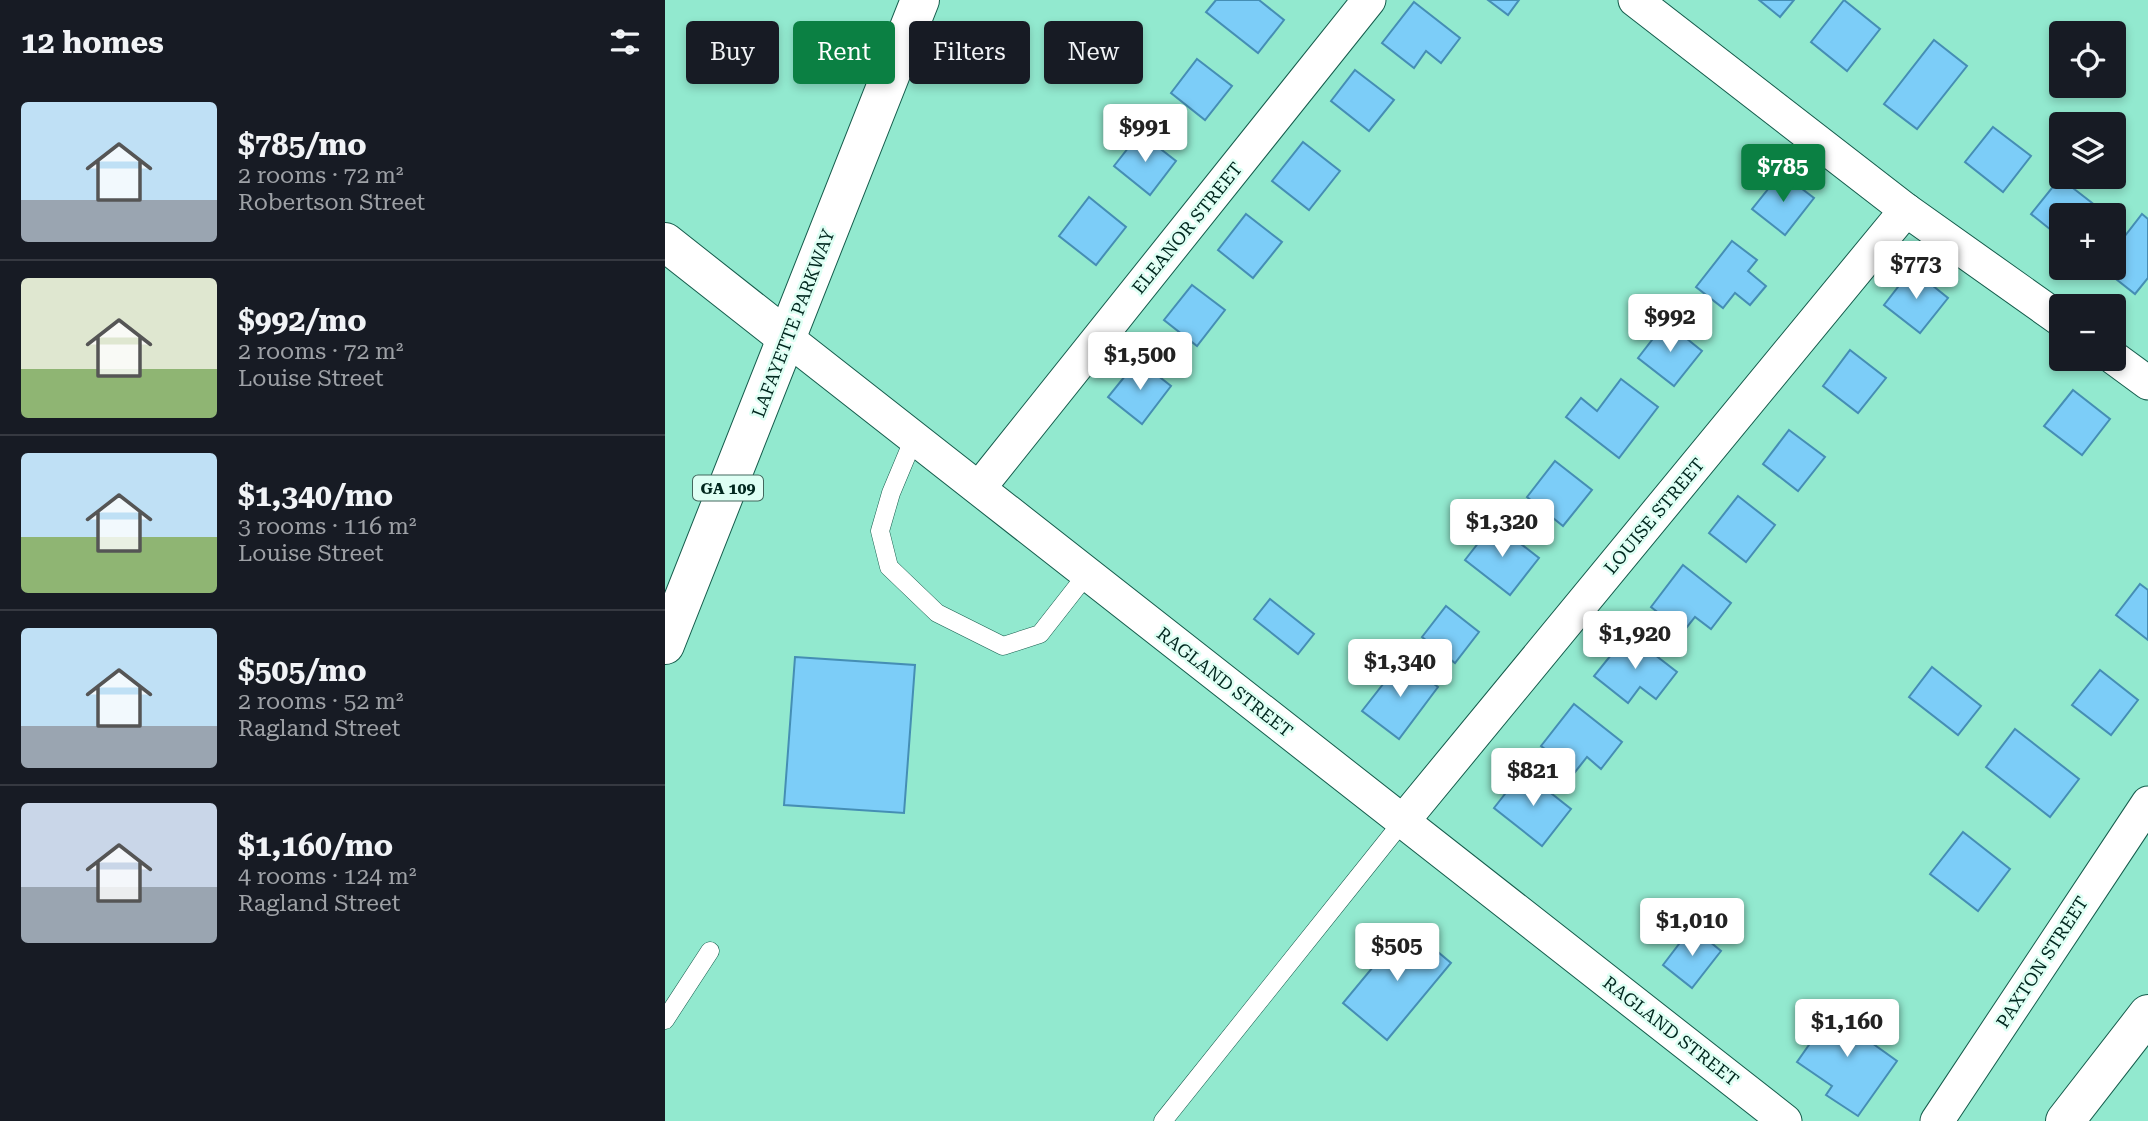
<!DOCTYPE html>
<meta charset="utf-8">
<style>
body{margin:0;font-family:"Roboto Serif",serif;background:#242831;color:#f1f3f6;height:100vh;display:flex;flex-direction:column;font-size:26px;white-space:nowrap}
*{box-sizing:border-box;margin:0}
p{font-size:23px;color:#9ea1a6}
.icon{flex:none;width:38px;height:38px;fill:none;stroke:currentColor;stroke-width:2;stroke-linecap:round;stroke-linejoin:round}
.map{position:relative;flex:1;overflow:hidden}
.side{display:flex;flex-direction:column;background:#171b24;width:665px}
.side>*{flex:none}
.hud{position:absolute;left:21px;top:21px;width:665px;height:63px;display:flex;gap:14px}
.fabs{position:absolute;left:1384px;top:21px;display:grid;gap:14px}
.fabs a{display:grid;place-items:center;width:77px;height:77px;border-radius:7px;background:#171b24;box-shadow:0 4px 10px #0003;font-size:35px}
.price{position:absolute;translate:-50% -60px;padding:0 16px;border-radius:7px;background:#fff;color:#222;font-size:23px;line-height:46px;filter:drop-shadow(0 2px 4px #0008)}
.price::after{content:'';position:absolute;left:50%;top:42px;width:21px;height:16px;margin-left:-10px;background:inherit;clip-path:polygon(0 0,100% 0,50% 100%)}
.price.active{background:#0b8043;color:#fff}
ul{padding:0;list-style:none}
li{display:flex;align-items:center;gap:21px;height:175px;padding:0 21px}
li+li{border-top:2px solid #363941}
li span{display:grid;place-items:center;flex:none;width:196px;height:140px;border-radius:7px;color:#555}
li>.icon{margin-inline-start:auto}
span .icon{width:84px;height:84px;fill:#fffc;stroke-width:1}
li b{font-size:30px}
h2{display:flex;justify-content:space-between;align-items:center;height:84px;padding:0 21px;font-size:30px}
.pill{padding:0 24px;border-radius:7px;background:#171b24;box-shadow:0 4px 10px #0003;font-size:24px;line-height:63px}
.pill.active{background:#0b8043;color:#fff}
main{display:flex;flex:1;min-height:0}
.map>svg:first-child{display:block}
</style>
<main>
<section class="side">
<h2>12 homes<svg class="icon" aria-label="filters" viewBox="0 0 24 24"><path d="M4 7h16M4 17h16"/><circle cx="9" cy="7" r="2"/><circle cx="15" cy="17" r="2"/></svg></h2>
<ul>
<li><span style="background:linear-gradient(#bfe0f5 70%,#9aa5b1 0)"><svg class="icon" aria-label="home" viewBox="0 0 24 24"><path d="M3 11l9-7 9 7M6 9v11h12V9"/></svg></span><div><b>$785/mo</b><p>2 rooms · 72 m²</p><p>Robertson Street</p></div></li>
<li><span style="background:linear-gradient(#dfe7d0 65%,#8fb573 0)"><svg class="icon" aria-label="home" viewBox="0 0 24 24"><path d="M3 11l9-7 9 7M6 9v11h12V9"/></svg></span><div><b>$992/mo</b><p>2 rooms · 72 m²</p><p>Louise Street</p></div></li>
<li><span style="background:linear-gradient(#bfe0f5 60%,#8fb573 0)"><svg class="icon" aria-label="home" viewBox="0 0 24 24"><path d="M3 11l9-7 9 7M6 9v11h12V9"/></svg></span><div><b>$1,340/mo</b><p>3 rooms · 116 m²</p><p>Louise Street</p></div></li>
<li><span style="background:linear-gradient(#bfe0f5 70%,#9aa5b1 0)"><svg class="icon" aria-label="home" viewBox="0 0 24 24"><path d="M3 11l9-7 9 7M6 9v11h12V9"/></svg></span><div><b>$505/mo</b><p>2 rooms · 52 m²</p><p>Ragland Street</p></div></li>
<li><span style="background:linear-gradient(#c9d6e8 60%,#9aa5b1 0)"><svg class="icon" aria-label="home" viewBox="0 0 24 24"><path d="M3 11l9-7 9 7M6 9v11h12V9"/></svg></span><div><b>$1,160/mo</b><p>4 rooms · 124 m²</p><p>Ragland Street</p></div></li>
</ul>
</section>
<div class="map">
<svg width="1483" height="1121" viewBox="0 0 1483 1121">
<rect width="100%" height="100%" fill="#92e9cf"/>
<!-- building -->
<g fill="#7ccdf8" stroke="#458eb4" stroke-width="2">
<path d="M551 0H594L619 20 593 53 541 12Z"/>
<path d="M823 0H854L843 15Z"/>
<path d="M1094 0H1129L1115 17Z"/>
<path d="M1179 0 1215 29 1182 71 1146 42Z"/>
<path d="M749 2 795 38 776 63 761 51 749 68 717 43Z"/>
<path d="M1269 40 1302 66 1252 129 1219 104Z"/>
<path d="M532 59 567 86 540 120 506 93Z"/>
<path d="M690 70 729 100 704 131 666 101Z"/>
<path d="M1328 127 1366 156 1338 192 1300 162Z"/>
<path d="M475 133 511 161 485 195 449 166Z"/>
<path d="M638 142 675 171 644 210 607 181Z"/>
<path d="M1116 173 1149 198 1120 235 1087 209Z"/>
<path d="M1395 178 1431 206 1425 215H1396V238L1366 214Z"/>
<path d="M424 197 461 227 431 265 394 236Z"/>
<path d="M581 214 617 242 588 278 553 250Z"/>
<path d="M1477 214 1483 219V278L1470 294 1437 268H1449V250Z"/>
<path d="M1067 241 1092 260 1083 271 1101 286 1085 305 1070 293 1058 308 1031 287Z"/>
<path d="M1247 269 1283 298 1255 333 1219 305Z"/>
<path d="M527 285 560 310 532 346 499 320Z"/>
<path d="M1001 322 1037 351 1009 386 973 358Z"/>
<path d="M1185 350 1221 378 1193 413 1158 386Z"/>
<path d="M473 360 506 386 477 424 443 397Z"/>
<path d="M956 379 993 407 954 458 901 417 916 398 932 411Z"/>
<path d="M1408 390 1445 419 1417 455 1379 426Z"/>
<path d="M1124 430 1160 457 1133 491 1098 464Z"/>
<path d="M890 461 927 490 898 526 862 497Z"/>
<path d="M1073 496 1110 525 1081 562 1044 533Z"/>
<path d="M829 523 874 558 845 595 800 560Z"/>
<path d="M1018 565 1066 603 1046 629 1030 617 1018 632 986 607Z"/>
<path d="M1475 584 1483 590V640L1451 615Z"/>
<path d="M605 599 649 634 633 654 589 619Z"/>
<path d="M781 606 814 632 790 663 757 637Z"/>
<path d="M963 634 1012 672 991 699 975 687 963 703 929 676Z"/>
<path d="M130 657 250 665 239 813 119 805Z"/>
<path d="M737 660 773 687 734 739 697 711Z"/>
<path d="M1267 667 1316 706 1293 735 1244 697Z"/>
<path d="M1435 670 1473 700 1446 735 1407 705Z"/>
<path d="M909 704 957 742 936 769 922 757 910 772 876 746Z"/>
<path d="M1350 729 1414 779 1385 817 1321 767Z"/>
<path d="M858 771 906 809 877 846 829 808Z"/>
<path d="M1298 832 1345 869 1313 911 1265 874Z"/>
<path d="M742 926 786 963 722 1040 678 1003Z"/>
<path d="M1027 927 1056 951 1027 988 998 965Z"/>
<path d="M1174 1002 1209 1026 1200 1038 1232 1061 1193 1116 1161 1095 1167 1086 1132 1062Z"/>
</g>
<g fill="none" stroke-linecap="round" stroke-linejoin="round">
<!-- lane casing -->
<g stroke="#155c4c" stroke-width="19">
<g id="lane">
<path d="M249 438 226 493 215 531 224 567 272 613 338 646 375 634 422 574"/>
<path d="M0 1020 45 951"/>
<path d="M498 1121 738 821"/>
</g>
</g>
<!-- street casing -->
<g stroke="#155c4c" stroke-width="35">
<g id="street">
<path d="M970 0 1241 210 1396 320"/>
<path d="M123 339 1120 1121"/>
<path d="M1449 358 1483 383"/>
<path d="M314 488 704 0"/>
<path d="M738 821 1241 210"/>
<path d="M1272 1121 1483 803"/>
</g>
</g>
<!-- secondary casing -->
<g stroke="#155c4c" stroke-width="40">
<g id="secondary">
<path d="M0 242 123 339"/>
<path d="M1400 1121 1483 1014"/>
</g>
</g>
<!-- highway casing -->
<g stroke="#155c4c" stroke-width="40">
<path id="highway" d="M0 645 255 0"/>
</g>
<!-- lane -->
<use href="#lane" stroke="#fff" stroke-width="18"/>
<!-- street -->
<use href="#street" stroke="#fff" stroke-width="33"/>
<!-- secondary -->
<use href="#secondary" stroke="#fff" stroke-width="38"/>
<!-- highway -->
<use href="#highway" stroke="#fff" stroke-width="38"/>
</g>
<g text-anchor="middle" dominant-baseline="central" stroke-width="5" stroke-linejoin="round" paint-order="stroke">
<!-- shield labels -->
<rect fill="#defff4" stroke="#43685e" stroke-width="2" x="28" y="475.5" width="70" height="25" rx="5"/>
<g font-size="16" font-weight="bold" fill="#01271e">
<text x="63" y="488">GA 109</text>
</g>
<!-- street labels -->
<g font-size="18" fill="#01271e" stroke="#defff4">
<text transform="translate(522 228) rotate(-51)">ELEANOR STREET</text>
<text transform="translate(128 323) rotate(-69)">LAFAYETTE PARKWAY</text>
<text transform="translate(989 516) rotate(-50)">LOUISE STREET</text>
<text transform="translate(560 682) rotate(38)">RAGLAND STREET</text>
<text transform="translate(1377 962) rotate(-57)">PAXTON STREET</text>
<text transform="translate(1006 1031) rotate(38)">RAGLAND STREET</text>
</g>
</g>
</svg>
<div class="fabs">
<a><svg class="icon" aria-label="locate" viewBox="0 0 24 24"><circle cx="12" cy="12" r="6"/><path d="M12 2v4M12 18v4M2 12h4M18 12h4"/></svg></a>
<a><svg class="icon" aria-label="layers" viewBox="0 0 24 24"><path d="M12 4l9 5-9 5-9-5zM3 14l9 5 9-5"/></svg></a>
<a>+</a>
<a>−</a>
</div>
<b class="price" style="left:480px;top:164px">$991</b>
<b class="price active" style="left:1118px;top:204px">$785</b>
<b class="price" style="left:1251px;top:301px">$773</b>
<b class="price" style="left:1005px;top:354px">$992</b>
<b class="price" style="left:475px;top:392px">$1,500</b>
<b class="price" style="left:837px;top:559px">$1,320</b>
<b class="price" style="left:970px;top:671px">$1,920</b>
<b class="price" style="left:735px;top:699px">$1,340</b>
<b class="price" style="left:868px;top:808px">$821</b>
<b class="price" style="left:1027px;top:958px">$1,010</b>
<b class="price" style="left:732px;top:983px">$505</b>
<b class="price" style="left:1182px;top:1059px">$1,160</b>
<div class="hud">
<a class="pill">Buy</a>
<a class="pill active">Rent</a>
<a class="pill">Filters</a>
<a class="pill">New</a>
</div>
</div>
</main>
